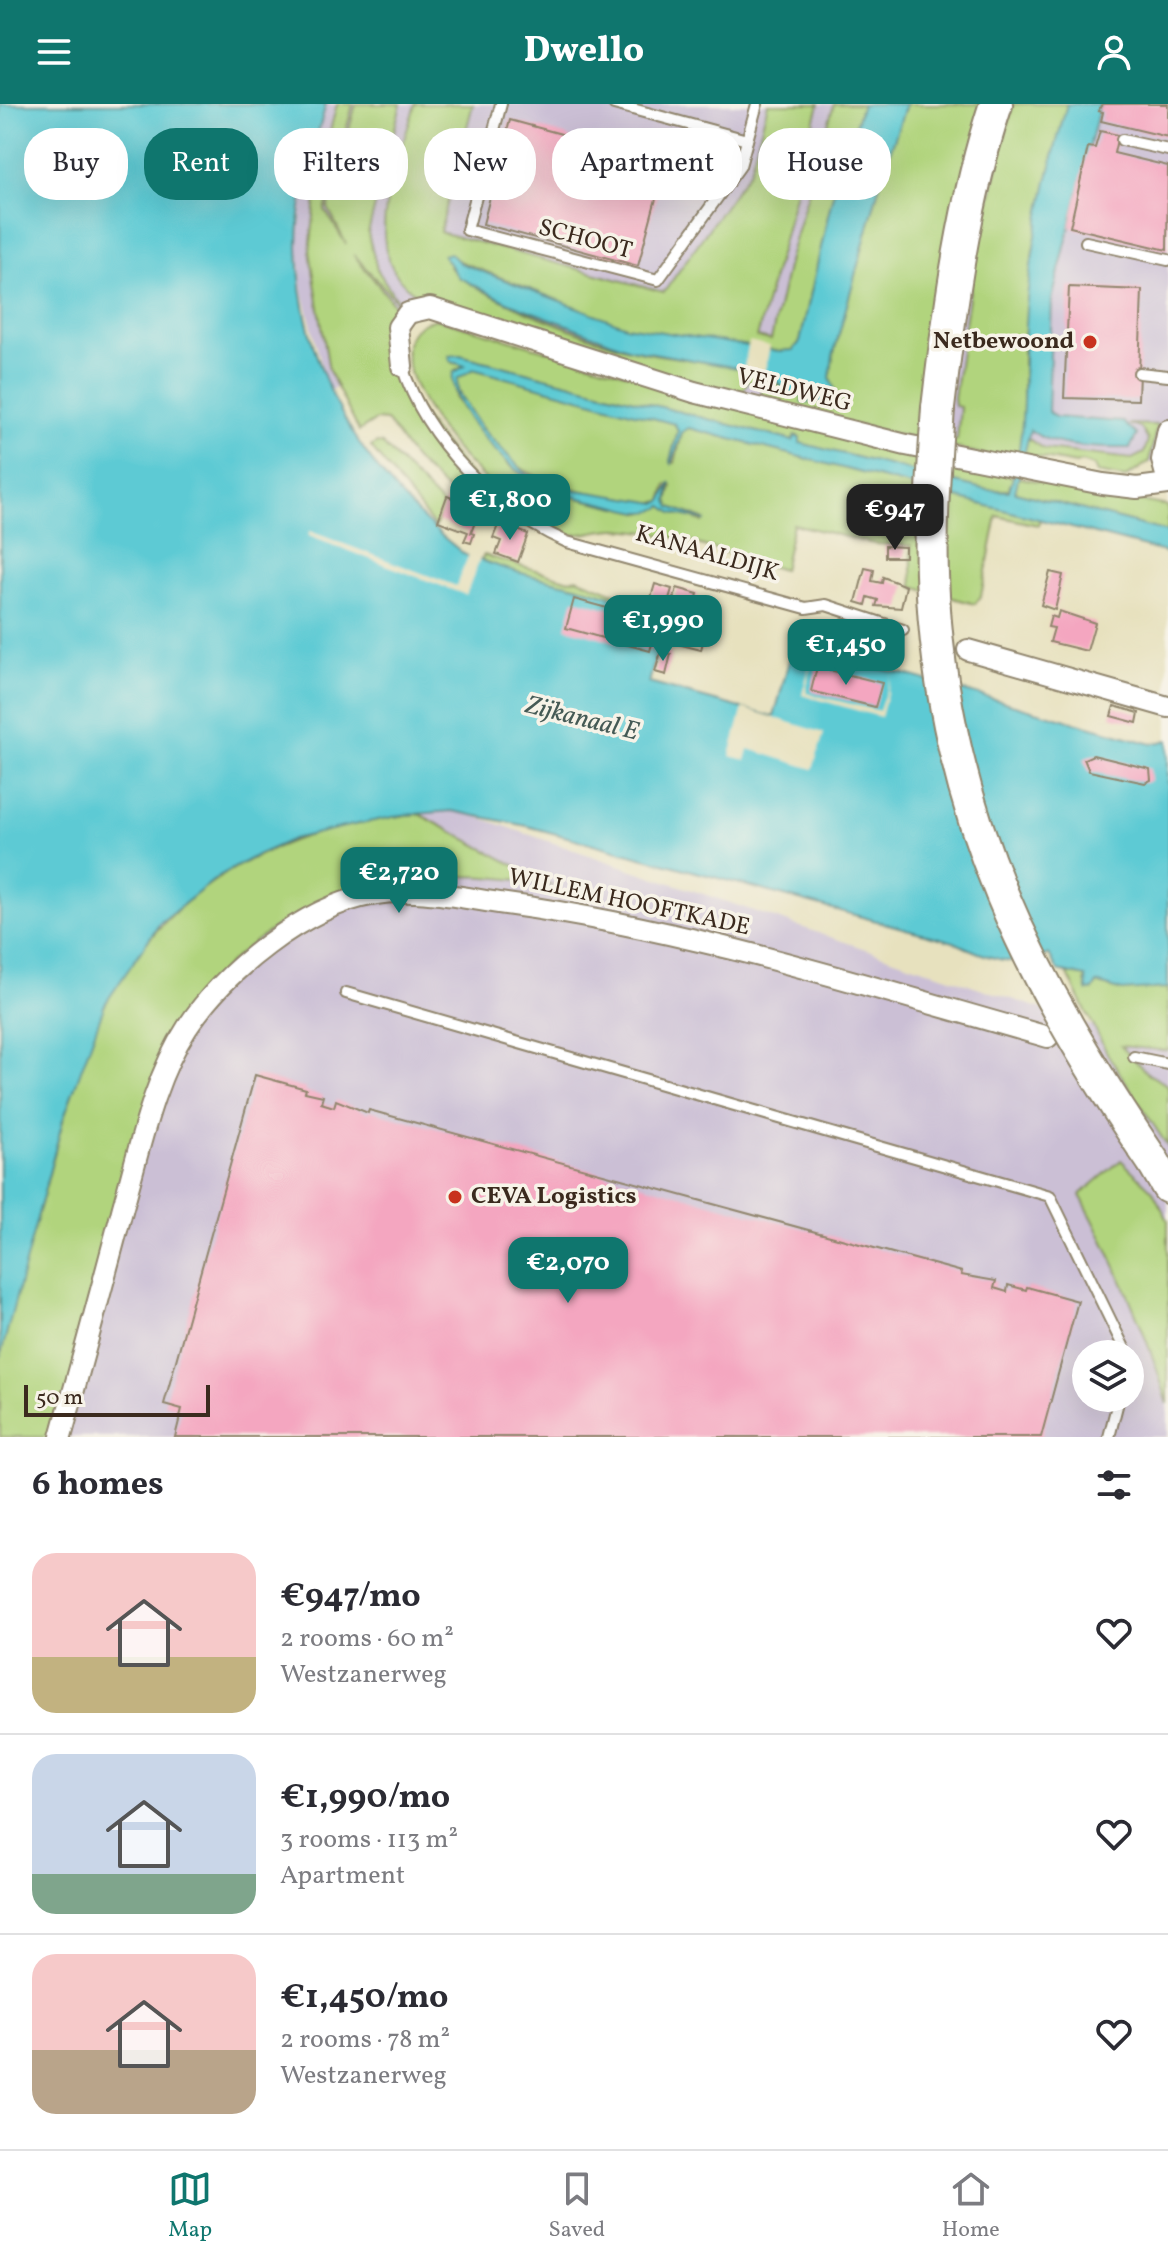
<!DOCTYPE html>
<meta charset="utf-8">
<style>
body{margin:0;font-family:Vollkorn,serif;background:#f7f7f7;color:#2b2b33;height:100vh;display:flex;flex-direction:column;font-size:30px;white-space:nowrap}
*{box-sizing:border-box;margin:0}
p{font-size:26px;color:#7c7c81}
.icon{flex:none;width:44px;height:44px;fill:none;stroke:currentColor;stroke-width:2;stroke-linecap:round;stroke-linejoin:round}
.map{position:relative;height:1333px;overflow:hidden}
.details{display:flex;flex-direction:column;background:#fff;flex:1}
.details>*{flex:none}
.top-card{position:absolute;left:24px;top:24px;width:1120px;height:72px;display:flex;gap:16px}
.tools{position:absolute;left:1072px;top:1236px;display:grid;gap:16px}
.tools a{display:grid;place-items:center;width:72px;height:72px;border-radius:50%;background:#fff;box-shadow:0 8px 32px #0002;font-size:40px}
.scale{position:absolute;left:24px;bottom:20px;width:186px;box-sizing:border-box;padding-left:8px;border:4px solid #3b2a1e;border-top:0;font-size:22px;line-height:28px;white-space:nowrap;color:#3b2a1e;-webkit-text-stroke:6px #f7f3e8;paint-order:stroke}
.price{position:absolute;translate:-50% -68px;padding:0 18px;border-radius:16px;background:#0f766e;color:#fff;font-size:26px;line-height:52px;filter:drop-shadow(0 2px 4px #0008)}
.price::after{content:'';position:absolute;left:50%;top:48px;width:24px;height:18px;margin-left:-12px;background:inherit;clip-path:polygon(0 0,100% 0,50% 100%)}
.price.current{background:#222;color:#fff}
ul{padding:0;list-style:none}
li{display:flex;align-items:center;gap:24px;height:200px;padding:0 32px}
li+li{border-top:2px solid #e1e1e2}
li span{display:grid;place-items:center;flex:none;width:224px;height:160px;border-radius:24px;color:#555}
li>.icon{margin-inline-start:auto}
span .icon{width:96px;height:96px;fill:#fffc;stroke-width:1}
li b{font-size:34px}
h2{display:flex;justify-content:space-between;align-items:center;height:96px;padding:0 32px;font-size:34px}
.chip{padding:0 28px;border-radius:32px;background:#fff;box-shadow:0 8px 32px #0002;font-size:28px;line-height:72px}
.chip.current{background:#0f766e;color:#fff}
header{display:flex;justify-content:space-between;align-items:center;height:104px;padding:0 32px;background:#0f766e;color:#fff;font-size:36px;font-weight:800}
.tabs{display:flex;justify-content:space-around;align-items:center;height:112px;border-top:2px solid #e1e1e2;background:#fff;font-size:22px;color:#7c7c81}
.tabs a{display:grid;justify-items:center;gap:4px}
.tabs .current{color:#0f766e}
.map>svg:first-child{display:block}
</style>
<header><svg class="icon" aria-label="menu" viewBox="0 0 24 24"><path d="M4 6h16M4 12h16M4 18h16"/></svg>Dwello<svg class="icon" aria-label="person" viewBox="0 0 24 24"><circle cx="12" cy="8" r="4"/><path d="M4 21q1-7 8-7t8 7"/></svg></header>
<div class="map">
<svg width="1168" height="1333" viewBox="0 0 1168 1333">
<rect width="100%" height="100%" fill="#f7f3e8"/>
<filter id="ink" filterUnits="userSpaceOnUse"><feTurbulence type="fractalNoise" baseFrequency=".0125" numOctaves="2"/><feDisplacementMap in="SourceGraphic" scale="16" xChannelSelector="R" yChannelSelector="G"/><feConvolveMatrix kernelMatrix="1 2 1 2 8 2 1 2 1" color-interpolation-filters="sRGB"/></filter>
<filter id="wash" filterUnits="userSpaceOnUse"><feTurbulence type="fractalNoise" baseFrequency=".006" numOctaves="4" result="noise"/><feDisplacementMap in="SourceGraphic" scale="32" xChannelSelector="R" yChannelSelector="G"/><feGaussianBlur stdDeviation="1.8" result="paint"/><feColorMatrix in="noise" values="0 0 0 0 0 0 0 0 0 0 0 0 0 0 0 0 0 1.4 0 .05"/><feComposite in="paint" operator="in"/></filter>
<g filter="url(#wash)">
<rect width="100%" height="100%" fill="#e7e1be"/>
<!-- industrial -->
<g fill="#cbbfd5" fill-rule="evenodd">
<path d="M326 0H1168V361L1147 358 1129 373 1095 367 1094 362 1081 358 1076 360 1016 349 999 354 708 286 423 196 398 202 386 216 397 263 328 287 303 188 298 141 304 83Z"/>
<path d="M213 623 1168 948V1333H20ZM1086 1250H1130V1294H1086Z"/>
</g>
<!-- green -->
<g fill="#b1d47d" stroke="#767f4e" stroke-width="2">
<path d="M337 0H353L325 106 346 140 328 104 356 0H401L368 129 377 165 400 201 354 151 396 203C380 217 387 231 392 248 410 309 454 350 494 397L493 400 463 385 459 396C453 393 420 361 413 353 403 342 397 328 386 317L376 316 359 327 329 267 310 147 319 69Z"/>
<path d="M415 0H473L440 128 664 188 750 66 768 0H819L758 230 757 233 771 236 789 154 834 0H862L832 94 800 238 793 246 779 247 626 223 454 155 449 163C475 191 599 239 639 247 673 255 709 256 743 265 766 271 782 286 804 291L802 297 810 293 830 305 840 299 830 274 833 252 882 72 906 0H984L923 299H918L917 303 915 332 957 336 960 303 955 302 954 294 974 159 1013 0H1067L1033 147 1023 244V331L1044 345 1132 355 1144 349 1148 336 1141 324 1129 320 1157 321 1149 358 1125 374 1097 369 1094 362 1081 358 1076 360 1016 349 999 354 761 299 762 279 748 277 743 287 734 292 421 193C351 153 399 60 415 0Z"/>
<path d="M438 215 923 355 1168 402V428L1015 388 1016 382 1010 381 1009 386H987L799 339 800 333 795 331 793 337 460 251 453 259 467 262 455 266V293L465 308 509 361 531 377 564 391 643 409 662 402 703 418 704 415 671 403 668 397 672 382 667 380 662 397C648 401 628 395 613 393 543 380 511 372 471 308 464 297 455 287 457 275L473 265 675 320 678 327 670 357 675 359 682 328 689 324 1040 415 1038 421 997 412 981 492 975 500 913 483 911 441 875 440 793 420 783 466C728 451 674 428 618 425 599 424 575 436 557 428 522 412 489 380 462 352 437 326 366 227 438 215Z"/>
<path d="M377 339 382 340 444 402 435 423 371 343Z"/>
<path d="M484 451 570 476 577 474 667 510 581 484 516 470 481 456Z"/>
<path d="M419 710 553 782C401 751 255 794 173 930L60 1333H0C0 1307 0 1279 0 1254 7 1204 31 1140 44 1089 61 1026 75 957 106 899 171 777 284 722 419 710Z"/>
<path d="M1067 869 1086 873 1085 879 1093 886 1097 879 1112 884H1168V947L1121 942 1148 970 1168 981V1043L1108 951Z"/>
<path d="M1121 1056 1152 1086 1168 1116V1300C1146 1227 1116 1158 1080 1091Z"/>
</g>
<!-- water -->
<g fill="#5dcad4" stroke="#4c7a79" stroke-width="2">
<path d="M0 0H326C313 47 298 94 298 142 300 271 366 373 464 450 468 453 476 454 481 456 514 469 546 475 580 483 609 491 638 501 667 510L649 579 774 613 792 546 905 570 1152 640 1168 636V884L1122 887 1097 879 1093 886 1087 887 1086 873 1058 867 1049 850C1018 866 984 853 954 838L527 722 452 707 403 711 344 723 293 735 257 751 219 772 160 819 105 900 63 1016 0 1254Z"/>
<path d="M862 0H906L882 72 833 252 830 274 840 299 838 306 810 293 809 299 802 298 803 291 790 289 775 276 738 264 630 245 507 198 458 173 443 151 450 149 460 159 626 222 779 247 793 246 800 238 832 94Z"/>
<path d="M1067 0H1100L1052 196 1048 307 1055 313 1123 318 1137 331 1130 344C1099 344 1054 345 1030 326L1015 388 1168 428V449L689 324 682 328 672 360 670 357 678 327 675 320 473 265 457 275 458 288 481 324 527 371 577 386 658 399 662 397 671 378 668 397 671 403 706 417 673 409 663 402C647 414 628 405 610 401 584 395 558 391 534 378 506 364 447 301 453 269L465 262 450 257 449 252 460 251 793 337 795 332 800 334V339L987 386 1009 387C1029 327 1021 268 1026 205 1032 136 1048 67 1067 0Z"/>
</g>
<!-- pier -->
<g fill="#e7e1be">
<path d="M749 237 770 242 763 276 743 269Z"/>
<path d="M309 427 456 482 470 448 481 452 466 491 309 432Z"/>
<path d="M811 556 806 589 879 607 892 569 881 613 802 591Z"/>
<path d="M743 604 824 629 813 665 749 645 746 656 730 652Z"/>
</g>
<g id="blocks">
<!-- building -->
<g fill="#f4a6c0">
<path d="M1102 0H1168V33L1101 17 1103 8 1098 7Z"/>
<path d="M510 16 565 31 576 39 584 36 666 57 638 162 483 120Z"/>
<path d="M1100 27 1118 31 1114 49 1168 62 1167 146 1070 123 1088 43 1095 44Z"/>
<path d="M1069 183 1142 186 1138 296 1064 294Z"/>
<path d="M447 392 480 404 471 429 474 430 471 439 464 437 468 428 438 417Z"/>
<path d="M499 419 528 430 518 458 496 450 501 437 493 434Z"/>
<path d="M885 442 905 443V453H885Z"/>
<path d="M865 464 874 466 872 477 882 479 883 473 906 482 901 504 876 502 878 496 868 493 866 501 856 498Z"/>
<path d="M1050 468 1063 471 1055 506 1041 501Z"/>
<path d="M655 480 672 485 666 505 649 500Z"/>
<path d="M677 484 698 490 690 520 706 525 701 546 662 536Z"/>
<path d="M574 495 658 518 650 547 566 524Z"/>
<path d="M1059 507 1095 519 1087 547 1050 538 1054 524 1048 523 1051 512 1057 514Z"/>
<path d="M875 526 896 531 889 557 869 551Z"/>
<path d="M661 547 671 550 666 571 655 568Z"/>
<path d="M817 563 882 579 875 603 811 587Z"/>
<path d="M1114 602 1139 609 1137 619 1111 612Z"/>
<path d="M1093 651 1150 665 1151 676 1145 679 1089 667 1084 655Z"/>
<path d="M255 971 306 985 305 988 323 992 321 999 334 1003 336 996 368 1009 369 1006 962 1168 961 1171 996 1177 994 1184 1007 1188 1008 1181 1026 1186 1027 1183 1078 1197 1041 1333H175L182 1305 164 1300Z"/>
</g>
</g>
</g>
<g filter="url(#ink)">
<use href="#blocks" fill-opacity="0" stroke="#91866e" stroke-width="2"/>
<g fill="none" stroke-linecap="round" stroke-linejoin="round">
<!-- service casing -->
<g stroke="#91866e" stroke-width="14">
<g id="service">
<path d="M501 0 467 126 658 176 740 62 757 0"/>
<path d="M614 0 747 36"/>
<path d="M1122 36 1168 46"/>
<path d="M1086 138 1168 156"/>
<path d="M402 262C426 337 496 407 567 438L806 504 826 501 903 526"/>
<path d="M1139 269 1168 272"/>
<path d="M346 889 1050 1092 1127 1250"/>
<path d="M1134 953 1168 960"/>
<path d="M1109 1333 1119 1294"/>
</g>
</g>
<!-- minor casing -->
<g stroke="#91866e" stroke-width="24">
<g id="minor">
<path d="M402 262 398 223 408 209 430 204 694 288 906 341 1103 380 1137 384 1168 380"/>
<path d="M1168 326 1162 356 1168 378"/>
<path d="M968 546 1168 603"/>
<path d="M61 1333C82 1256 103 1180 123 1103 140 1043 153 976 187 924 224 867 304 803 371 791 415 782 462 794 506 800 690 825 870 883 1048 933"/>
</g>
</g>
<!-- primary casing -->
<g stroke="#91866e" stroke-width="36">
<g id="primary">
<path d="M938 304C950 202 964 97 996 0"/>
<path d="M1154 1059 1168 1083"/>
</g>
</g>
<!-- service -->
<use href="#service" stroke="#fff" stroke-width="10"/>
<!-- minor -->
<use href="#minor" stroke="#fff" stroke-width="20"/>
<!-- primary -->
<use href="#primary" stroke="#fff" stroke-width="32"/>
<!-- primary-bridge casing -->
<g stroke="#91866e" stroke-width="36" stroke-linecap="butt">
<path id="primary-bridge" d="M938 304C934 366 929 429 933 491 946 714 1031 878 1154 1059"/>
</g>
<!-- primary-bridge -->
<use href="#primary-bridge" stroke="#fff" stroke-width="32"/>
</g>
</g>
<!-- markers -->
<g fill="#c8321e" stroke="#f7f3e8" stroke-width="3">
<circle cx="1090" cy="238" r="8"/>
<circle cx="455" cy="1093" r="8"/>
</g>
<g text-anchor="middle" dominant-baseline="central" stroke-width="7" stroke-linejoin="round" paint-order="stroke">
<!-- street labels -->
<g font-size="24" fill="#3b2a1e" stroke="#f7f3e8">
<text transform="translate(585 136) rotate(15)">SCHOOT</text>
<text transform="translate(794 287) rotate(14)">VELDWEG</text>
<text transform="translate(707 450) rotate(16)">KANAALDIJK</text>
<text transform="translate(629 799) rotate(12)">WILLEM HOOFTKADE</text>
</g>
<!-- poi labels -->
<g font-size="24" font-weight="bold" fill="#3b2a1e" stroke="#f7f3e8" text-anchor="end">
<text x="1074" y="238">Netbewoond</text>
<text x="471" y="1093" text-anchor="start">CEVA Logistics</text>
</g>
<!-- water labels -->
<g font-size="26" font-style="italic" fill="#455a55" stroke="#f7f3e8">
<text transform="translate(582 615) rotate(14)">Zijkanaal E</text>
</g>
</g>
</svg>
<div class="tools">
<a><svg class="icon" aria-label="layers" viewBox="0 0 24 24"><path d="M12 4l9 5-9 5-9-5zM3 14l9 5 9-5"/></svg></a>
</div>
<div class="scale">50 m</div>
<b class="price" style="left:510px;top:438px">€1,800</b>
<b class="price current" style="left:895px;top:448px">€947</b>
<b class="price" style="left:663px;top:559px">€1,990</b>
<b class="price" style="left:846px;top:583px">€1,450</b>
<b class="price" style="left:399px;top:811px">€2,720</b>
<b class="price" style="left:568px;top:1201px">€2,070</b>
<div class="top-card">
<a class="chip">Buy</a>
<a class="chip current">Rent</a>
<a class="chip">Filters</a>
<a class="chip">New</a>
<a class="chip">Apartment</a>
<a class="chip">House</a>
</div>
</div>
<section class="details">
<h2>6 homes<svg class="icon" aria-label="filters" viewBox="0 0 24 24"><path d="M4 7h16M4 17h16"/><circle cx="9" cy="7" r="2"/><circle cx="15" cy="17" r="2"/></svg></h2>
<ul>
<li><span style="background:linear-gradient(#f6c9c9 65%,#c2b280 0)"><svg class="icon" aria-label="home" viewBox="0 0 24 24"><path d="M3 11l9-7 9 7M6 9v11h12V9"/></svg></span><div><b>€947/mo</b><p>2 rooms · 60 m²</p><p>Westzanerweg</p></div><svg class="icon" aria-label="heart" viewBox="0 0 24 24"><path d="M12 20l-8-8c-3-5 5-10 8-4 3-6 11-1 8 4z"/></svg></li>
<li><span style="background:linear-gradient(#c9d6e8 75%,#7fa58c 0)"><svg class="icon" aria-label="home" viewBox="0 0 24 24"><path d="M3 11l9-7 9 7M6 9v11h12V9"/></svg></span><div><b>€1,990/mo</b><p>3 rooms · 113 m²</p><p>Apartment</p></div><svg class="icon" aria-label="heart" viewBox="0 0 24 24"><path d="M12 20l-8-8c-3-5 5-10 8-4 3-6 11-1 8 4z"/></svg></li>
<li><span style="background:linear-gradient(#f6c9c9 60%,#b9a48a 0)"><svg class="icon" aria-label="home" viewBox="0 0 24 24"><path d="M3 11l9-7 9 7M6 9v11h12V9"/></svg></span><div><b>€1,450/mo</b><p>2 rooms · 78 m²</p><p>Westzanerweg</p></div><svg class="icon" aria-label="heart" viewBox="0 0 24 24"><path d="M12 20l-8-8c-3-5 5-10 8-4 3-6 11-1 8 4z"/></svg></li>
</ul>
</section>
<nav class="tabs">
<a class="current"><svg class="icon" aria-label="map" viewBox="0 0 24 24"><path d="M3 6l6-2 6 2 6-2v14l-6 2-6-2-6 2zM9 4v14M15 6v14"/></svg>Map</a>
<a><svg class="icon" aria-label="saved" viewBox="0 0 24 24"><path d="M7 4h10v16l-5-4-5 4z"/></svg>Saved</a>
<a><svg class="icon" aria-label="home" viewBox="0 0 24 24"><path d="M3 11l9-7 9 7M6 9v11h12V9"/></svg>Home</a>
</nav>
